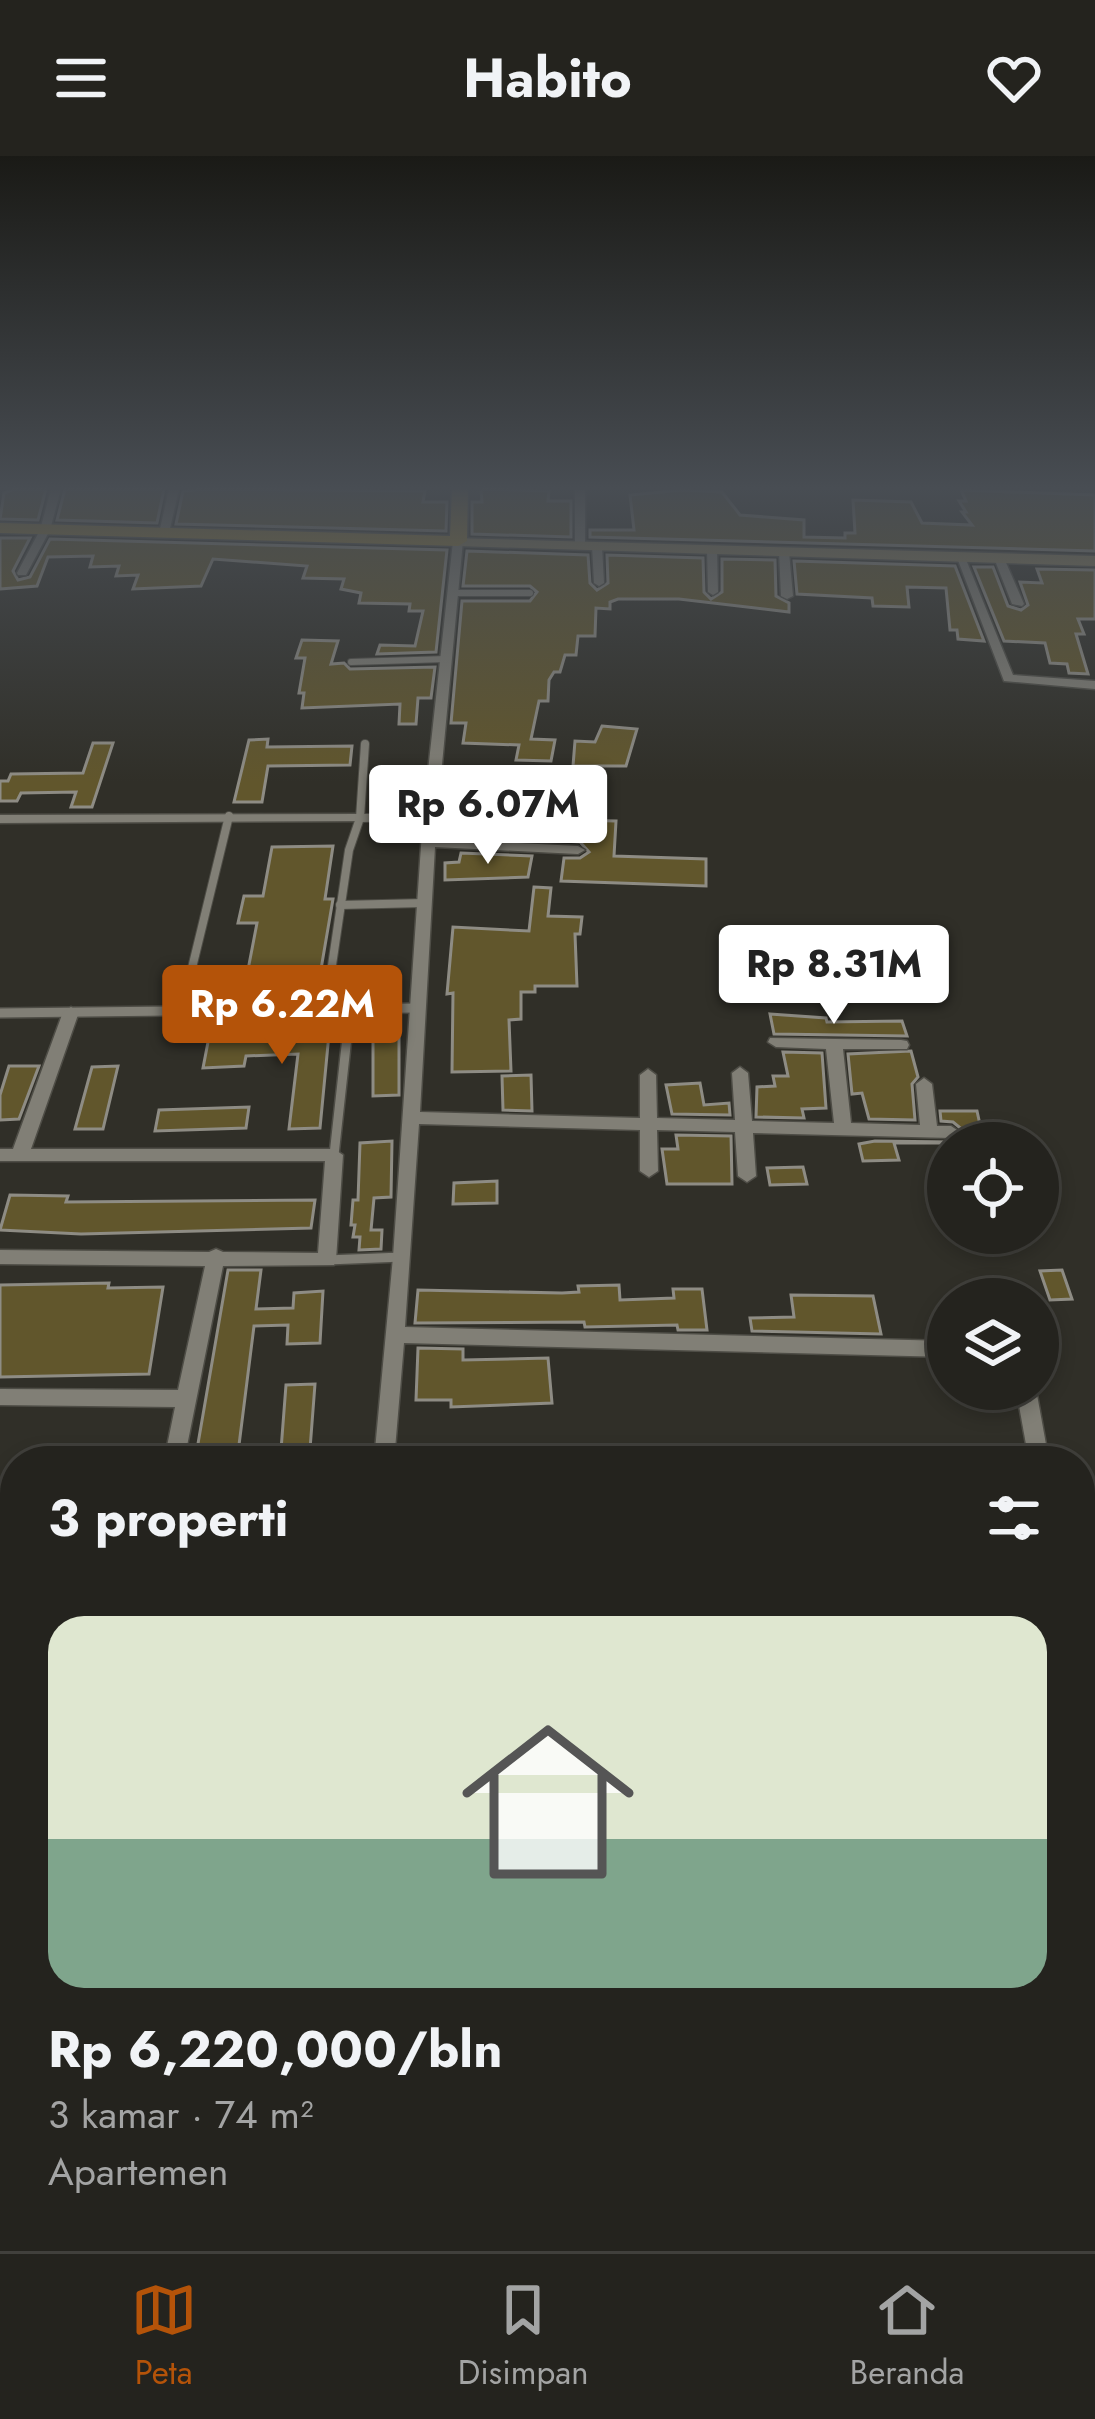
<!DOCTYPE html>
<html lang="id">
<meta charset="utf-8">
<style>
body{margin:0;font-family:Jost,sans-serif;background:#302f2b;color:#f1f3f6;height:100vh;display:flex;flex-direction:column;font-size:45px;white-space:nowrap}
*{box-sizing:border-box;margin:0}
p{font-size:39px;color:#a3a4a4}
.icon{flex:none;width:66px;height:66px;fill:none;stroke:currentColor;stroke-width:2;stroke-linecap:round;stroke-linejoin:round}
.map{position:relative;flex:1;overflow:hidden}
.details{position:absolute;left:0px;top:1290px;width:1095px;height:807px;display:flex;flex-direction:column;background:#24231e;border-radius:48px 48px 0 0;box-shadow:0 6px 18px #0003,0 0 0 3px #41403c}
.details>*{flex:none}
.fabs{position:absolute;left:927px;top:966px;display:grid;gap:24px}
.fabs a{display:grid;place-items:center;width:132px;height:132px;border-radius:50%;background:#24231e;box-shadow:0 6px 18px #0003,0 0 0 3px #41403c;font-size:60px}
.price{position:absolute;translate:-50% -102px;padding:0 27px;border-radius:12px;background:#fff;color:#222;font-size:39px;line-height:78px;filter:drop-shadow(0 3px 6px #0008)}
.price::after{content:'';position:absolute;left:50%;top:72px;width:36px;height:27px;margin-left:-18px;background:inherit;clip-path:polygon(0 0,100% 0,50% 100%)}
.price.current{background:#b45309;color:#fff}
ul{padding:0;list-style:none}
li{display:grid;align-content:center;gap:24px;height:636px;padding:0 48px}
li span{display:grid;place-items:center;height:372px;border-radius:36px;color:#555}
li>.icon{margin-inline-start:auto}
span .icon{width:216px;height:216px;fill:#fffc;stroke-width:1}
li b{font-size:51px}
h2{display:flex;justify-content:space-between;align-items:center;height:144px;padding:0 48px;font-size:51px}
header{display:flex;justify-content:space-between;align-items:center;height:156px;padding:0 48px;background:#24231e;font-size:54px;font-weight:700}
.menu{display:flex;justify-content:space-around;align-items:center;height:168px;border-top:3px solid #41403c;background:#24231e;font-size:33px;color:#a3a4a4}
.menu a{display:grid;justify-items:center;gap:6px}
.menu .current{color:#b45309}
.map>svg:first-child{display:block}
</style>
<header><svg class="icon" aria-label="menu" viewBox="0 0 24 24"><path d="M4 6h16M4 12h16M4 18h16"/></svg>Habito<svg class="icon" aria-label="heart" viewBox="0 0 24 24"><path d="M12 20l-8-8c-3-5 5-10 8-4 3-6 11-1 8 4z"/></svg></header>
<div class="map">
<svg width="1095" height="2095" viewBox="0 0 1095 2095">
<rect width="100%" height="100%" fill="#302f28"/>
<!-- building -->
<g fill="#61562c" stroke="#8e8c84" stroke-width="3">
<path d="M14 333H46L38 364 0 363 4 337Z"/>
<path d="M65 333H164L157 367 57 364Z"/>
<path d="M204 333 425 335 423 346H447L446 375 176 368 183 335Z"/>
<path d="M481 333 549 335 548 345H571V381L472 378V346H482Z"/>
<path d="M682 334 722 336 740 359 804 364V381L845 382V377H855L853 344 911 346 922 367 972 369 962 356H966L959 345H966L961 334 1095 339V395L590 381V374H634L630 339Z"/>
<path d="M0 382H30L13 415 18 424 30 421 50 383 447 394 436 496 377 498 380 489 415 490 423 455H409L410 448 359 447 361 437 341 433 344 423 303 422 307 410 213 403 201 430 133 433 138 419 116 420 119 410 90 411 93 400 48 401 37 430 0 433Z"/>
<path d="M467 395 588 399 590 427 597 434 608 427 607 399 703 402 704 436 711 443 722 436V403L775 404 776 440 789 447V456L679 443H618L610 446V453L596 452 595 480H578L576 499H565L560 516H554L549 524 548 545H539L531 583 555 584 551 605 516 604 519 589 463 587 466 567H451L462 445H530L537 436 530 430H463Z"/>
<path d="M794 405 955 410 984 485 958 483 957 474H950L946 432 907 431 909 451 873 450 872 442 797 438Z"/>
<path d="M974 411H993L1008 450 1021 454 1028 449 1020 426 1042 427 1037 413 1095 414V463H1078L1084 478H1076L1088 518 1069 517 1067 508 1050 507 1045 487 1004 485Z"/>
<path d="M302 484 338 485 331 508 344 507 350 513 435 511 431 542H418L416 568H399L400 548 302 552 304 537H299L305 502H296Z"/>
<path d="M602 570 637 573 626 610H573L575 585 595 586Z"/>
<path d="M268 583 267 591 352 590 350 609 268 610 262 646H234L249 584Z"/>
<path d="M93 587H113L92 651H71L76 636 21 637 17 645H0V625H8L11 618 83 617Z"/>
<path d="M454 636 493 637 491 661 540 662 535 683 464 680 468 660H451Z"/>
<path d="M568 664 616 665 614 700 706 703V730L561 725 564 702H580L589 696 580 686 565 685Z"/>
<path d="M333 690 325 743H333L320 819H247L257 767H238L244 740H263L272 691Z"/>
<path d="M461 697 532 700 528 721 445 724V707L459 706Z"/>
<path d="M534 731 551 732 548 760 582 761 580 778H575L577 830H535V836H521V863L509 864 511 915 452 916 453 837 447 838 453 771 529 775Z"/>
<path d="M770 858 826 862 827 866 902 865 907 880 774 878Z"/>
<path d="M399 870V939L373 940V872Z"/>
<path d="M329 878 320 972 289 973 298 898 246 900 244 910 203 912 209 881Z"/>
<path d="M911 895 918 921 912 928 915 964 869 963 862 937 852 938 848 898Z"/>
<path d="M783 896 822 897 826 952 802 953 804 962 756 961 757 931 775 930 773 920H788Z"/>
<path d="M9 910H39L19 963 0 964V939Z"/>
<path d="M118 910 103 973H75L92 911Z"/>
<path d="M531 919 532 955 503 954 502 920Z"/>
<path d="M700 927 704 949 729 947 730 959 672 958 666 929Z"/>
<path d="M249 951 246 972 155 975 159 954Z"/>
<path d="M940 955H977L984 987H894L899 1004 863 1005 859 988 875 985 951 986 962 980 964 975 953 966 941 965Z"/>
<path d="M676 979 731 980 732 1028H667L662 993H678Z"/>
<path d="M392 985 391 1041 374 1042 371 1074H382L381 1093 359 1094 360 1081H353L355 1069H351L353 1044H358L360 987Z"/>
<path d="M803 1011 807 1028 770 1029 767 1012Z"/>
<path d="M497 1025V1047L453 1048 454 1027Z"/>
<path d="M10 1039 68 1040 66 1046 315 1044 311 1072 81 1078 0 1074Z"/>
<path d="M228 1114H261L256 1153 293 1152 294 1137 323 1135 320 1187 287 1188 288 1169 254 1170 237 1305H195Z"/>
<path d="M1062 1114 1072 1143 1050 1144 1040 1115Z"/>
<path d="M109 1127 108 1132 163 1131 149 1218 0 1221V1129Z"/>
<path d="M619 1129 620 1144 674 1142 673 1133H702L707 1174H678L677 1169 585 1171 584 1166 415 1167 418 1134 562 1137 579 1136 578 1130Z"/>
<path d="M791 1139 873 1140 881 1178 752 1175 750 1162 794 1161Z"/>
<path d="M418 1192 463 1193V1204L548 1202 552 1247 451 1251V1244H416Z"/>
<path d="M315 1228 310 1293 281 1294 286 1229Z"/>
</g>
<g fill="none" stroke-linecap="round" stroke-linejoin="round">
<!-- service-far2 casing -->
<g stroke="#4e4d46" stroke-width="8">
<g id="service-far2">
<path d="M454 437H530"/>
<path d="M351 506 446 503"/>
</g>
</g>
<!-- service-far1 casing -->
<g stroke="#4e4d46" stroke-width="10">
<g id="service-far1">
<path d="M365 588 360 662 430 661"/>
<path d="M340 749 424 747"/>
<path d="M191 816 229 660"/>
<path d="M331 816 349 694 360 662"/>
</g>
</g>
<!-- service casing -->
<g stroke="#4e4d46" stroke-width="12">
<g id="service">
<path d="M326 852 332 813"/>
<path d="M182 855 192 813"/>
<path d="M0 857 418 852"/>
<path d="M334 999 350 854"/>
<path d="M327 1104 402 1101"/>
</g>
</g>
<!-- minor casing -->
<g stroke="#4e4d46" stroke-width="3">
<g id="minor">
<path d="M51 333H61L50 374 26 419H18L17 417 40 374Z"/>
<path d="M169 333H179L169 377 164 380 159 377Z"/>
<path d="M575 333H585V389L580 392 575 389Z"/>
<path d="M458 382 463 385 435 683 578 690 585 694 578 698 435 691 420 956 640 962V919L648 913 656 919 657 962 735 964 732 917 740 911 748 917 752 965 834 967 826 893 776 891 768 886 770 882 901 884 907 885 909 889 907 893H843L851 967 920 969 916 928 924 922 932 928 937 970H951L960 976 951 982 753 977 756 1020 747 1026 738 1020 735 976 657 974 658 1015 649 1021 640 1015V974L419 968 405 1171 948 1185V1201L404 1187 394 1305H374L393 1101 423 661 453 385Z"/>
<path d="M597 387 602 390 604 427 599 430 594 427 592 390Z"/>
<path d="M712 390 717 393 718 436 713 439 708 436 707 393Z"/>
<path d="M784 393 789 396 793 440 787 443 781 440 779 396Z"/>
<path d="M956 399 965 401 1013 519 1095 525V533L1004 525Z"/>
<path d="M999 399 1004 402 1024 448 1022 450 1012 448 994 402Z"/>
<path d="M360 658 365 659V665L0 667V659Z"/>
<path d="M71 851 79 856 31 993H334L343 999 336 1104 334 1109 223 1110 184 1305H164L175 1251 0 1249V1233L178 1234 205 1110 0 1108V1094L209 1096 216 1093 223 1096 318 1097 325 1005H0V993H13L63 856Z"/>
<path d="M1016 1233H1036L1049 1305H1029Z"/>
<rect x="0" y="1378" width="15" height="20"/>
<rect x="1080" y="1391" width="15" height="20"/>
<rect x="0" y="1542" width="15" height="24"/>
<path d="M314 2082H344L343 2095H313Z"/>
</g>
</g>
<!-- secondary casing -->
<g stroke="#4e4d46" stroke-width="3">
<path id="secondary" d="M452 382 1095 400V410L458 390 450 385Z"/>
</g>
<!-- trunk casing -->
<g stroke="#4e4d46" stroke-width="3">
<path id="trunk" d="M452 333H468L467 385 458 390 0 377V367L450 380Z"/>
</g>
<!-- service-far2 -->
<use href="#service-far2" stroke="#817f76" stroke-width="6"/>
<!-- service-far1 -->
<use href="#service-far1" stroke="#817f76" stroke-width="8"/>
<!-- service -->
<use href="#service" stroke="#817f76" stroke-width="9"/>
<!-- minor -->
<use href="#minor" fill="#817f76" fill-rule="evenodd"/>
<!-- secondary -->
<use href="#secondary" fill="#8c815e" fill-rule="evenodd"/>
<!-- trunk -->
<use href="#trunk" fill="#9e8435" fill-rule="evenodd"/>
</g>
<!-- sky -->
<linearGradient id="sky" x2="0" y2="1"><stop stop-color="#1a1a16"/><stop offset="0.53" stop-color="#484d53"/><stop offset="1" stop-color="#484d53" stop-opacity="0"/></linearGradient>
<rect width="1095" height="626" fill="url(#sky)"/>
</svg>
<div class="fabs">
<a><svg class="icon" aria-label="locate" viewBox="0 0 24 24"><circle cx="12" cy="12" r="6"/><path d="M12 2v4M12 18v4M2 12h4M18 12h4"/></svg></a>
<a><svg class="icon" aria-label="layers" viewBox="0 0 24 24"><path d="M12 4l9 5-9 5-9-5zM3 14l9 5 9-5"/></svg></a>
</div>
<b class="price" style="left:488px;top:711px">Rp 6.07M</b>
<b class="price" style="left:834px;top:871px">Rp 8.31M</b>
<b class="price current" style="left:282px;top:911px">Rp 6.22M</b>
<section class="details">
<h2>3 properti<svg class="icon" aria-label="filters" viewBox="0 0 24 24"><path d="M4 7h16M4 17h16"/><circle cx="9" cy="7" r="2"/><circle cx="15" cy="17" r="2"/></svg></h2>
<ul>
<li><span style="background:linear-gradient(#dfe7d0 60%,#7fa58c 0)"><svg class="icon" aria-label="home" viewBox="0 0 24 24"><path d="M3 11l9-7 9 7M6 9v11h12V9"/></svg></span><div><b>Rp 6,220,000/bln</b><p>3 kamar · 74 m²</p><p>Apartemen</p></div></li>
</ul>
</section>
</div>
<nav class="menu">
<a class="current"><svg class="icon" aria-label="map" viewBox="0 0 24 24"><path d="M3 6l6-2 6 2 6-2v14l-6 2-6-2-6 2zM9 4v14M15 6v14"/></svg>Peta</a>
<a><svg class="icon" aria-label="saved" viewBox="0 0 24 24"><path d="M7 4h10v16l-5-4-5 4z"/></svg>Disimpan</a>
<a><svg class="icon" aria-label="home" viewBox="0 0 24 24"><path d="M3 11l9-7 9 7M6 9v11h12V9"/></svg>Beranda</a>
</nav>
